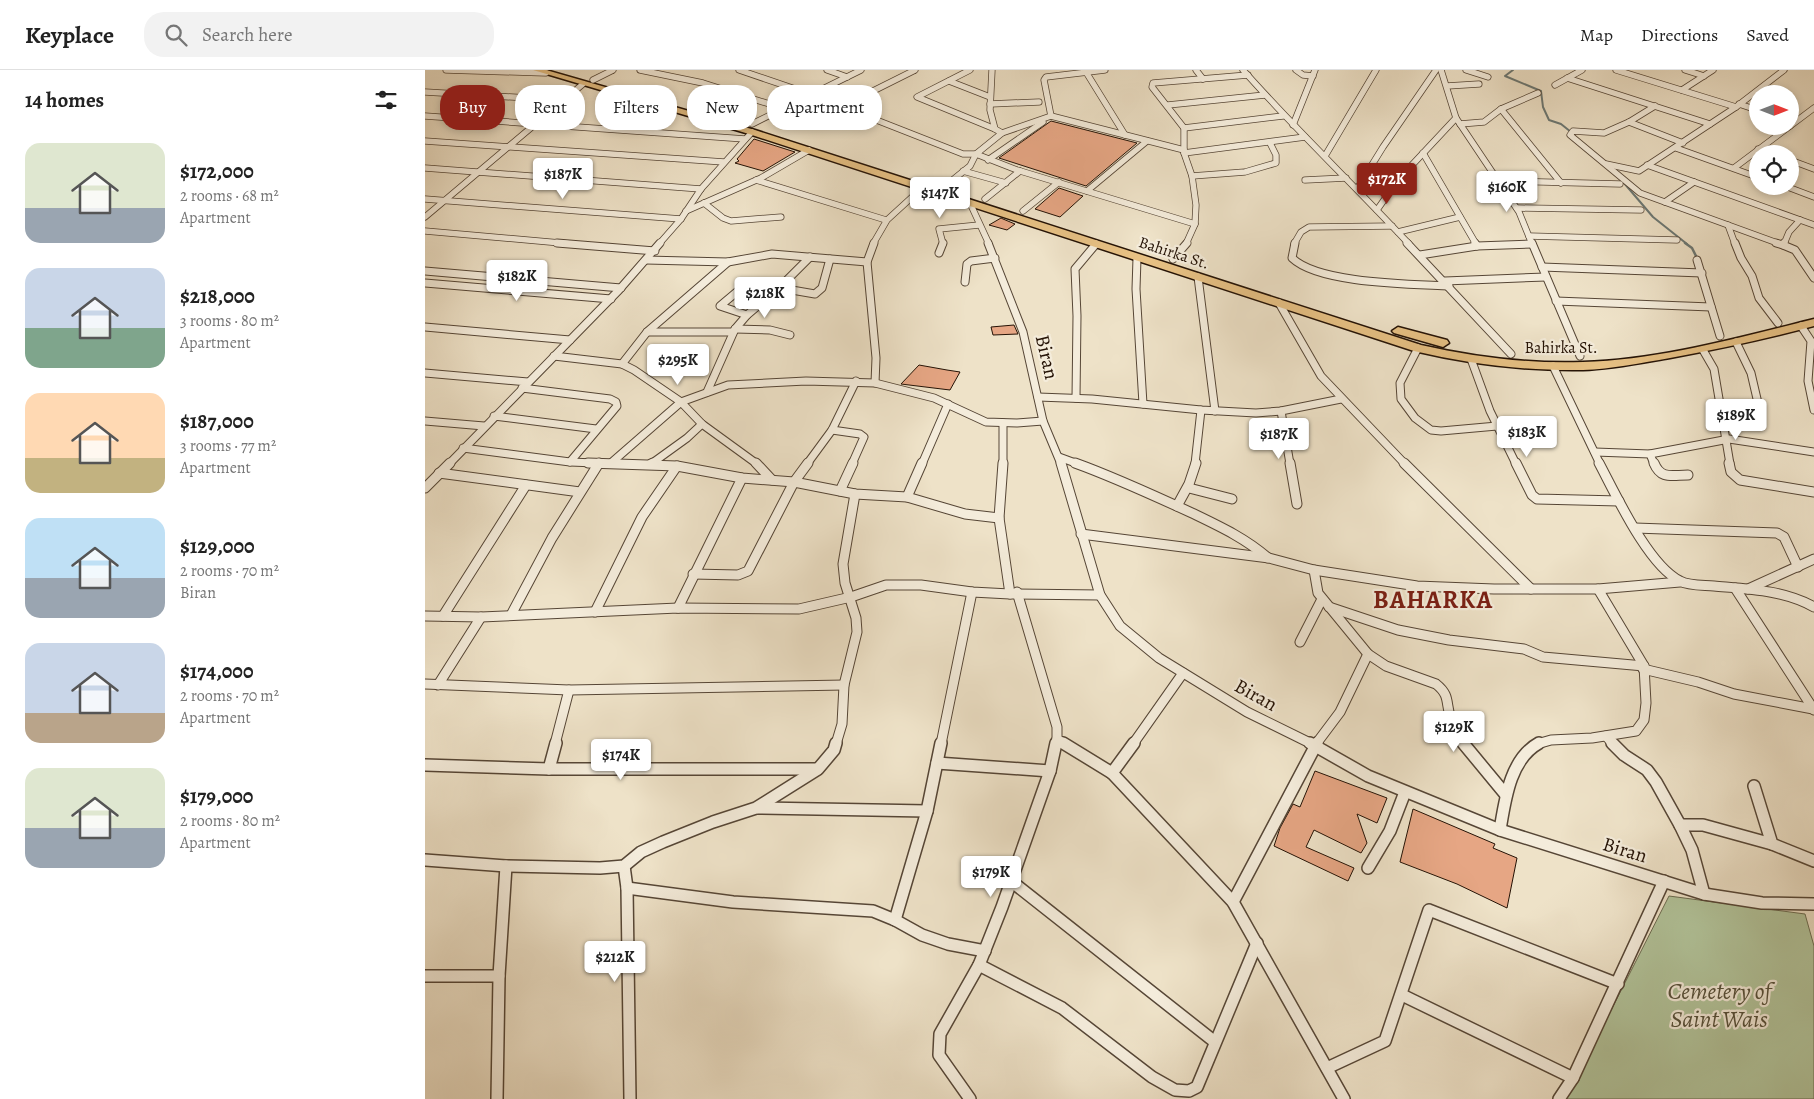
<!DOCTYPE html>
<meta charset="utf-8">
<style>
body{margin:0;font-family:Alegreya,serif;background:#f2f2f2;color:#222;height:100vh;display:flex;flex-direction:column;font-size:19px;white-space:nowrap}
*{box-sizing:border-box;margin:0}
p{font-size:16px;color:#767676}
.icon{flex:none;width:28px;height:28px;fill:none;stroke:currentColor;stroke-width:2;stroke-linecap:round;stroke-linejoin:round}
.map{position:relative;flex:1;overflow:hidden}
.sheet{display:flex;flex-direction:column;background:#fff;width:425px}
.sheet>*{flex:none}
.top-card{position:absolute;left:15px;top:15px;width:475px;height:45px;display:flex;gap:10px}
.needle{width:32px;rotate:90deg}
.controls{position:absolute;left:1324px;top:15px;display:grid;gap:10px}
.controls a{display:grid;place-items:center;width:50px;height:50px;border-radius:50%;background:#fff;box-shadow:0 2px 8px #0003;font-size:25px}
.price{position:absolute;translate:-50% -42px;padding:0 11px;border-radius:5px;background:#fff;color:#222;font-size:16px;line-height:32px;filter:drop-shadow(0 1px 2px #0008)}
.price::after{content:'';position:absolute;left:50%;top:30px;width:15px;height:11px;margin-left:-8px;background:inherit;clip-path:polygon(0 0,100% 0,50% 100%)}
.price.active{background:#8f2418;color:#fff}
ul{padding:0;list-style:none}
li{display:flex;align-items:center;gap:15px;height:125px;padding:0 25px}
li span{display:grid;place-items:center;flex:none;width:140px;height:100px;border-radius:15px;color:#555}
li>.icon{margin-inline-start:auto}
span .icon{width:60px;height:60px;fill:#fffc;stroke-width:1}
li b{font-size:21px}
h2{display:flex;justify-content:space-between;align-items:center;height:60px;padding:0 25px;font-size:21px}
.chip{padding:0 18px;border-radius:20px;background:#fff;box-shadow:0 2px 8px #0003;font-size:18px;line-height:45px}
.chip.active{background:#8f2418;color:#fff}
header{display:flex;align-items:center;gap:30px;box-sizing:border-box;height:70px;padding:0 25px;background:#fff;border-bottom:1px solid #e0e0e0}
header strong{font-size:24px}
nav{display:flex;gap:28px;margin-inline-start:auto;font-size:18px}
.search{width:350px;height:45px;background:#f2f2f2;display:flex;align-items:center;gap:12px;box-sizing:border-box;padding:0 18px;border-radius:20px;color:#767676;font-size:19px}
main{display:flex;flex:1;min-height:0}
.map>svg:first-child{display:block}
</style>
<header>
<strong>Keyplace</strong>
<div class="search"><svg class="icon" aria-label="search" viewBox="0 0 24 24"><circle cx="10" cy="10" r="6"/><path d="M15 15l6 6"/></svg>Search here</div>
<nav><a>Map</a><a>Directions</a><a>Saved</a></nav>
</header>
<main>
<section class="sheet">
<h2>14 homes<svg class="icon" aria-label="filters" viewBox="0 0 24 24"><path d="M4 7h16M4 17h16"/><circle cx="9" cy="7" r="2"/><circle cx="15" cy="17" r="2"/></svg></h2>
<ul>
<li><span style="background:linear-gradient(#dfe7d0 65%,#9aa5b1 0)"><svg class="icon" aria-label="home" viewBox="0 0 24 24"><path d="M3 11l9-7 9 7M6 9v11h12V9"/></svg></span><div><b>$172,000</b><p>2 rooms · 68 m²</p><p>Apartment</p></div></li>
<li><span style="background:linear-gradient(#c9d6e8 60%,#7fa58c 0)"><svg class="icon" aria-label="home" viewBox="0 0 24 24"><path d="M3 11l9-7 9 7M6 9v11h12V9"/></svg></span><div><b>$218,000</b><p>3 rooms · 80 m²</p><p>Apartment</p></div></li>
<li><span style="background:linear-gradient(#ffd9b3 65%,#c2b280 0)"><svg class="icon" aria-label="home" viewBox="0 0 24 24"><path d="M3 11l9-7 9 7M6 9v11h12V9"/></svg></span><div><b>$187,000</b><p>3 rooms · 77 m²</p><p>Apartment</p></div></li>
<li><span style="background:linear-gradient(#bfe0f5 60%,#9aa5b1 0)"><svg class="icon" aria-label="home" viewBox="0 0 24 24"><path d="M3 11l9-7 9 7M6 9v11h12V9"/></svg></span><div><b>$129,000</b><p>2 rooms · 70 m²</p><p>Biran</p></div></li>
<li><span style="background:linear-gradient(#c9d6e8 70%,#b9a48a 0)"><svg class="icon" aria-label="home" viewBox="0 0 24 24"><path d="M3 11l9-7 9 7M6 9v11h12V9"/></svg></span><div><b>$174,000</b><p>2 rooms · 70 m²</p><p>Apartment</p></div></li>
<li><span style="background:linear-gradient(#dfe7d0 60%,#9aa5b1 0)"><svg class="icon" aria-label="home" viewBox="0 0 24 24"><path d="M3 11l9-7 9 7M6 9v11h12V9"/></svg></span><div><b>$179,000</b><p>2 rooms · 80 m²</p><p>Apartment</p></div></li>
</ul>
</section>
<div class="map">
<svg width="1389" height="1029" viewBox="0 0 1389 1029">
<rect width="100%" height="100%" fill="#eee2c8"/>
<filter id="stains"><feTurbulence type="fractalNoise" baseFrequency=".004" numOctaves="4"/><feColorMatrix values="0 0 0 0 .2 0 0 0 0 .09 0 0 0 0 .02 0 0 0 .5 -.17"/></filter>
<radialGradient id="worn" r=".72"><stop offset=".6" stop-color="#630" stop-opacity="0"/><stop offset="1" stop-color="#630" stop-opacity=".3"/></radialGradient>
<!-- green -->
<path fill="#b2c49b" stroke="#6b6b50" d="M1244 826 1380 844 1389 876V1029H1141Z"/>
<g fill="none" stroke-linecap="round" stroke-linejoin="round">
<!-- stream-far1 -->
<g stroke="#6c7874" stroke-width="2">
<path d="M1088 0 1080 6 1116 21 1118 37 1124 50 1136 54 1146 62"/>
<path d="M1199 113 1228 147 1262 174"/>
</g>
<!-- stream -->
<path stroke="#6c7874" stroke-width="2.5" d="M1260 173 1267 178 1272 188"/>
</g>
<!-- building -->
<g fill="#e6a684" stroke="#241205">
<path d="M626 51 712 73 661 116 574 88Z"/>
<path d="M329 69 370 82 338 101 310 93 314 91 312 89Z"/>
<path d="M634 118 658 126 635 147 610 139Z"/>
<path d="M576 148 578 149 590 154 582 160 564 155Z"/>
<path d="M589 255 593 264 568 265 566 257Z"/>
<path d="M494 295 522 300 535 302 525 320 476 314Z"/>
<path d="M890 701 962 728 952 753 932 744 942 773 936 783 889 760 881 777 929 798 923 811 849 776 855 758 868 734 875 737Z"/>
<path d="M988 739 1070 774 1068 778 1092 788 1082 838 1032 814 975 792Z"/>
</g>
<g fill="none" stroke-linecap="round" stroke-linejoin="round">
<!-- minor-far3 casing -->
<g stroke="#564636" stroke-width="7">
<g id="minor-far3">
<path d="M21 0 121 3"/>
<path d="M215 0 278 13 357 38"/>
<path d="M314 0 385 24 538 84H551L592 100 770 154"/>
<path d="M402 0 422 7"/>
<path d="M545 0 492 27 570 59"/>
<path d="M771 0 778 9"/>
<path d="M818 0C871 60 929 115 984 174"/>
<path d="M871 0 878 5 888 6"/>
<path d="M1016 0 1031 48 1094 142 1107 174"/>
<path d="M1041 0 1063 7"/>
<path d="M1191 0 1311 37"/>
<path d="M1260 0 1279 6"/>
<path d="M661 2 700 65"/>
<path d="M1142 8 1285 54"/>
<path d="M168 10 188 0"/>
<path d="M524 11 565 27"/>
<path d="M1130 15 1157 0"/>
<path d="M1022 16 1054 14"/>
<path d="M1257 20 1288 0"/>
<path d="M0 22 137 30"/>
<path d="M565 34 614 32"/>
<path d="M1314 34 1332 40"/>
<path d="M743 35 840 25"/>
<path d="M1230 36 1204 52 1179 63 1148 61 1145 65 1215 123 1355 174"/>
<path d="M416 37 490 0"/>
<path d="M1076 39 1136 113"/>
<path d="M0 46 320 69"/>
<path d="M626 46 619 10 621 7 680 0"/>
<path d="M1204 52 1258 73"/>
<path d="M327 54 436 0"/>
<path d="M1035 54 1059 52 1076 39 1113 23"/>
<path d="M868 55 890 0"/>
<path d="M1365 56 1389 38"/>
<path d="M759 58 858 46"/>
<path d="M577 63 626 46 759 80"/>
<path d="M0 71 299 92"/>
<path d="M1251 78 1332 107"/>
<path d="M1333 79 1346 84"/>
<path d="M759 83 880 67"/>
<path d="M998 83 1051 174"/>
<path d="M900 86 951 0"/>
<path d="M563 90 618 52"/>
<path d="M1365 90 1389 99"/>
<path d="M1181 94 1214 101 1311 37 1359 0"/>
<path d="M1222 95 1389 155"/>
<path d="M0 98 276 119"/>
<path d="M1309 98 1365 56"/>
<path d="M538 101 581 113"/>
<path d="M767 106 820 102 851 93V85L845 73"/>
<path d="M331 110 461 150"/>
<path d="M880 110 921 108"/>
<path d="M1075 111 1195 114"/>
<path d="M1360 116 1389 127"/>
<path d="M519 117 545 96 551 84 577 63 570 59 565 40 567 0"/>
<path d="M932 119 958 77 1011 0"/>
<path d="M662 121 722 71"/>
<path d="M0 129 256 149"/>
<path d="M560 129 595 101"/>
<path d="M1240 132 1269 112"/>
<path d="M279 133 298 148 306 151 356 147"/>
<path d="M545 133 564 174"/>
<path d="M1092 138 1216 140"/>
<path d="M952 140 973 110 1031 48"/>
<path d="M261 141 336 108 384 80"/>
<path d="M598 141 634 112"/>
<path d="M0 147 158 14"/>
<path d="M1303 155 1310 174"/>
<path d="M0 161 147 174"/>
<path d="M973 162 1035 147"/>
<path d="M1104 166 1252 170"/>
<path d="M234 174 256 149 276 119 327 62"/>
<path d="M448 174 462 150 497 118"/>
<path d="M518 174 514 159 554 155"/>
<path d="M761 174 770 154 771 135 767 106 759 83V58L727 17 728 13 823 5"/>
<path d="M869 174 876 162 884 157 967 156"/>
<path d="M1359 174 1364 162 1375 150"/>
</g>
</g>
<!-- minor-far2 casing -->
<g stroke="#564636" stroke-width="9">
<g id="minor-far2">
<path d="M132 173 230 181"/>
<path d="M449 173 442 192 451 288 450 313"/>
<path d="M563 173 598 262 618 351 636 394"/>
<path d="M870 173 867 188C894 214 987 214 1024 216"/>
<path d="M982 173 1086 284"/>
<path d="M1050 173 1052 176"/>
<path d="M1107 173 1155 286"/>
<path d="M1310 173 1316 188 1327 206 1334 228 1353 253"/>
<path d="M1351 173 1358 175"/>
<path d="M1359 173 1358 175 1370 180 1389 208"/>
<path d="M514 183 518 173"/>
<path d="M995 185 1052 176 1107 174"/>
<path d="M712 188 711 219 718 334"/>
<path d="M748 189 762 173"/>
<path d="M221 190 303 192 347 184 442 192"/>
<path d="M1272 190 1295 266"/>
<path d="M1117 197 1277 203"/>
<path d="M0 201 196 218"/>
<path d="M773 207 790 341"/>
<path d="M1020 211 1121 207"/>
<path d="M540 212 542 194 546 191 570 188"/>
<path d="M0 213 186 229"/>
<path d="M1131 231 1286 237"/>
<path d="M854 233 896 306 980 394"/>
<path d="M322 245 295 236 320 215 326 213 390 224 397 218 405 189"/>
<path d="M1376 256 1386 271 1383 311 1389 340"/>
<path d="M0 257 145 270"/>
<path d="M310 259 345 260 365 265"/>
<path d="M222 262H308"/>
<path d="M1311 272 1326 303 1336 346"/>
<path d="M993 278 975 313 976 329 990 348 1006 360 1016 361 1072 356"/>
<path d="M1278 280 1289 299 1305 394"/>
<path d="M129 286 197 294 209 300 256 332 277 354 332 394"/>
<path d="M1046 289 1065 341 1091 394"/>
<path d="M197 294 222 262 303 192"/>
<path d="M1128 296 1175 394"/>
<path d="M0 303 103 312"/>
<path d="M97 318 185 329 191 332 192 336 145 392"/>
<path d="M282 322 310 259 322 245 354 218 385 187"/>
<path d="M613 327 667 329 776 340 831 343 856 341 916 329"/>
<path d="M651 328 652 246 650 199 671 174"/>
<path d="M856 341 865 394"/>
<path d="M69 346 171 359"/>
<path d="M0 351 59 356"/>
<path d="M578 353V394"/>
<path d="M407 360 435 364 439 367 427 394"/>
<path d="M38 378 145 392 196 394"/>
<path d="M1170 382 1225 384 1304 369 1389 382"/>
<path d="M1225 384 1229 394"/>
<path d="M634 387 653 394"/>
<path d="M186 393 256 332 303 315 381 311 450 313 509 328 561 352 592 353 618 351"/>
<path d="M24 394 194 220 235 173"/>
<path d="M226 394 262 368 277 354"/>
<path d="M382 394 407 360 431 311"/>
<path d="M497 394 523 334"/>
<path d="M770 394 776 340"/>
</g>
</g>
<!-- minor-far1 casing -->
<g stroke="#564636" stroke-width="11">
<g id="minor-far1">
<path d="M163 393 252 396 317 408 369 412 430 424 482 427 540 444 574 448"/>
<path d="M331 393 347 410"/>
<path d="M578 393 574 448 585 524"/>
<path d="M636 393 675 525 695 556 734 588 822 642 887 674"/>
<path d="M650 393C689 407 728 425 767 443 794 456 820 468 843 488"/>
<path d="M865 393 872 434"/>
<path d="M979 393 1106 519"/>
<path d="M1091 393 1107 425 1112 429 1194 431"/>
<path d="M1174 393C1191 425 1223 495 1255 511 1264 516 1279 515 1289 516 1323 519 1359 520 1389 537"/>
<path d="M1229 393C1236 410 1247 405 1263 405"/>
<path d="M1304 393 1306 402 1315 410 1389 422"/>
<path d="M226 394 228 393"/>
<path d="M14 403 155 422"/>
<path d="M0 418 25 393"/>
<path d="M764 418 807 429"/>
<path d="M415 421 428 393"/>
<path d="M482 427 497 393"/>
<path d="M752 436 764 414 771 393"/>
<path d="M1210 458 1352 463 1359 467 1373 497"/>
<path d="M656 464 844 488 889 500 992 516 1069 519H1173L1255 512"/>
<path d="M889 500 893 523 943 584 961 596 1011 614C1026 626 1020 633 1026 649 1028 658 1034 666 1039 674"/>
<path d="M268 504 313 505 323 501 369 412 383 393"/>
<path d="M1310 518 1389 640"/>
<path d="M1323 519 1389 489"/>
<path d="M592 522 632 657V669L640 674"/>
<path d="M904 537 973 560 1024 570 1099 579 1118 587 1219 596"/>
<path d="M253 538 317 408"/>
<path d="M170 542 217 447 252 396"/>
<path d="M86 545 127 468 174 393"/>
<path d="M0 546 56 547 253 538 374 539 426 527 461 515H496L547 522 585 524 675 525"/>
<path d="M18 546 101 415"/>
<path d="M875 572 897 529"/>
<path d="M1218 599 1273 612 1309 624 1388 639"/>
<path d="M0 614 144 620 419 615"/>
<path d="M13 615 56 547"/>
<path d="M1181 666 1188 674"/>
<path d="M130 674 144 620"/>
<path d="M411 674 417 654 419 615 432 562 431 548 420 513 418 494 430 424"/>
<path d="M516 674 547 522"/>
<path d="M631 674 632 669"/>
<path d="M708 674 758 603"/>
<path d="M891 674 915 642 943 584"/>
<path d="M1112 674 1126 670 1167 668 1211 661 1219 650 1221 633 1219 596 1173 519"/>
</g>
</g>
<!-- minor casing -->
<g stroke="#564636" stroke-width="14">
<g id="minor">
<path d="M638 673 687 703 808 832 919 1029"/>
<path d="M885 673 943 706 1075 760 1279 824 1337 833 1389 834"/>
<path d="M1038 673 1081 725"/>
<path d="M1187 673 1199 685 1222 700 1231 712 1255 755"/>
<path d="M512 693 625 701"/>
<path d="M0 695 124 699H392"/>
<path d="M124 699 131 673"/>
<path d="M687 703 709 673"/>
<path d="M1329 716 1347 774 1389 791"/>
<path d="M333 738 502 741"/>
<path d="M1075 760C1080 730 1085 689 1114 673"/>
<path d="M0 790 81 796 175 798 199 796 216 782 238 772 288 752 331 738 393 699 409 680 411 673"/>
<path d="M199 796 202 818 205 1029"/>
<path d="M943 798 965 761 980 722"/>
<path d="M586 811 790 972"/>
<path d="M202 818 308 832 448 841 470 850 497 865 523 874 560 881"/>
<path d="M1279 824 1267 780 1255 755H1278L1347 774"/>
<path d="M808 832 892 673"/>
<path d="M470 850 502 741 516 673"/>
<path d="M554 895 637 938 727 1007 750 1020 764 1021 772 1017 832 873"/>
<path d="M0 906H74"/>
<path d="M977 925 1148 1008"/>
<path d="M902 998 960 971 1004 840 1193 914"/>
<path d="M72 1029 74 906 81 796"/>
<path d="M545 1029 514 985 515 964 554 895 577 837 625 701 631 673"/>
<path d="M1134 1029 1148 1008 1239 811"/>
</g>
</g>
<!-- primary casing -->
<g stroke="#241205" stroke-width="3">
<g id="primary">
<path d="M108 0H121L330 60 996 275C1049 287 1104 294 1158 292 1234 290 1316 267 1389 249V256C1341 269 1293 279 1245 288 1216 293 1187 299 1158 300 1101 301 1044 294 989 281L324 64Z"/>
<path d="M973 257 1022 270 1024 273 1018 277 969 263 967 261Z"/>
</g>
</g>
<!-- minor-far3 -->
<use href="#minor-far3" stroke="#f4ecdb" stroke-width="5.5"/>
<!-- minor-far2 -->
<use href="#minor-far2" stroke="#f4ecdb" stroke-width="7"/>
<!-- minor-far1 -->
<use href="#minor-far1" stroke="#f4ecdb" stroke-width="9"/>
<!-- minor -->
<use href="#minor" stroke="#f4ecdb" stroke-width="11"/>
<!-- primary -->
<use href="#primary" fill="#e7c184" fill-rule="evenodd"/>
</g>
<g text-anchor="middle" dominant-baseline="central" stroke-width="4.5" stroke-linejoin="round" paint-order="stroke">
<!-- far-street labels -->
<g font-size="16" fill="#241205" stroke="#f4ecdb">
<text transform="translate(749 183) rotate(18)">Bahirka St.</text>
<text x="1136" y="278">Bahirka St.</text>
</g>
<!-- street labels -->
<g font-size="20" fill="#241205" stroke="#f4ecdb">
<text transform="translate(622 287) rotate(77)">Biran</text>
<text transform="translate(831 625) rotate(29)">Biran</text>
<text transform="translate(1200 780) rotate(17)">Biran</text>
</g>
<!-- near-park labels -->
<g font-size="24" font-style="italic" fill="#56503a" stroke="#f4ecdb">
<text x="1294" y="921">Cemetery of<tspan x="1294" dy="28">Saint Wais</tspan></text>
</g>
<!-- district labels -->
<g font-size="25" font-weight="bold" letter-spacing="1" fill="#7a1f14" stroke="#f4ecdb">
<text x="1008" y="530">BAHARKA</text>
</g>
</g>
<rect width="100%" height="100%" filter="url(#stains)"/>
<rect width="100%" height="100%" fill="url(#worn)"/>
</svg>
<div class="controls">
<a><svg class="needle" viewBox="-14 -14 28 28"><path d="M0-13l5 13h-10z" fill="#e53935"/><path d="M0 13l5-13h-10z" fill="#767676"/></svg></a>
<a><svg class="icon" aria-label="locate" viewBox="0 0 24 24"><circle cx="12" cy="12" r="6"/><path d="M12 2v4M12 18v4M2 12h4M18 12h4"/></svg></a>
</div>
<b class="price" style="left:138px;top:130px">$187K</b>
<b class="price active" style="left:962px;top:135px">$172K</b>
<b class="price" style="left:1082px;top:143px">$160K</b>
<b class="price" style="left:515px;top:149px">$147K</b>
<b class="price" style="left:92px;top:232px">$182K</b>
<b class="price" style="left:340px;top:249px">$218K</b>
<b class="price" style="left:253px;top:316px">$295K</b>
<b class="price" style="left:1311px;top:371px">$189K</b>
<b class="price" style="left:1102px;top:388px">$183K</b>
<b class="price" style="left:854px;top:390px">$187K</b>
<b class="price" style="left:1029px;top:683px">$129K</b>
<b class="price" style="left:196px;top:711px">$174K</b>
<b class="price" style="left:566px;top:828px">$179K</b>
<b class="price" style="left:190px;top:913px">$212K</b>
<div class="top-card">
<a class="chip active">Buy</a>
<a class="chip">Rent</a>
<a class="chip">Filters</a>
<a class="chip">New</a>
<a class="chip">Apartment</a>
</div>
</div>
</main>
